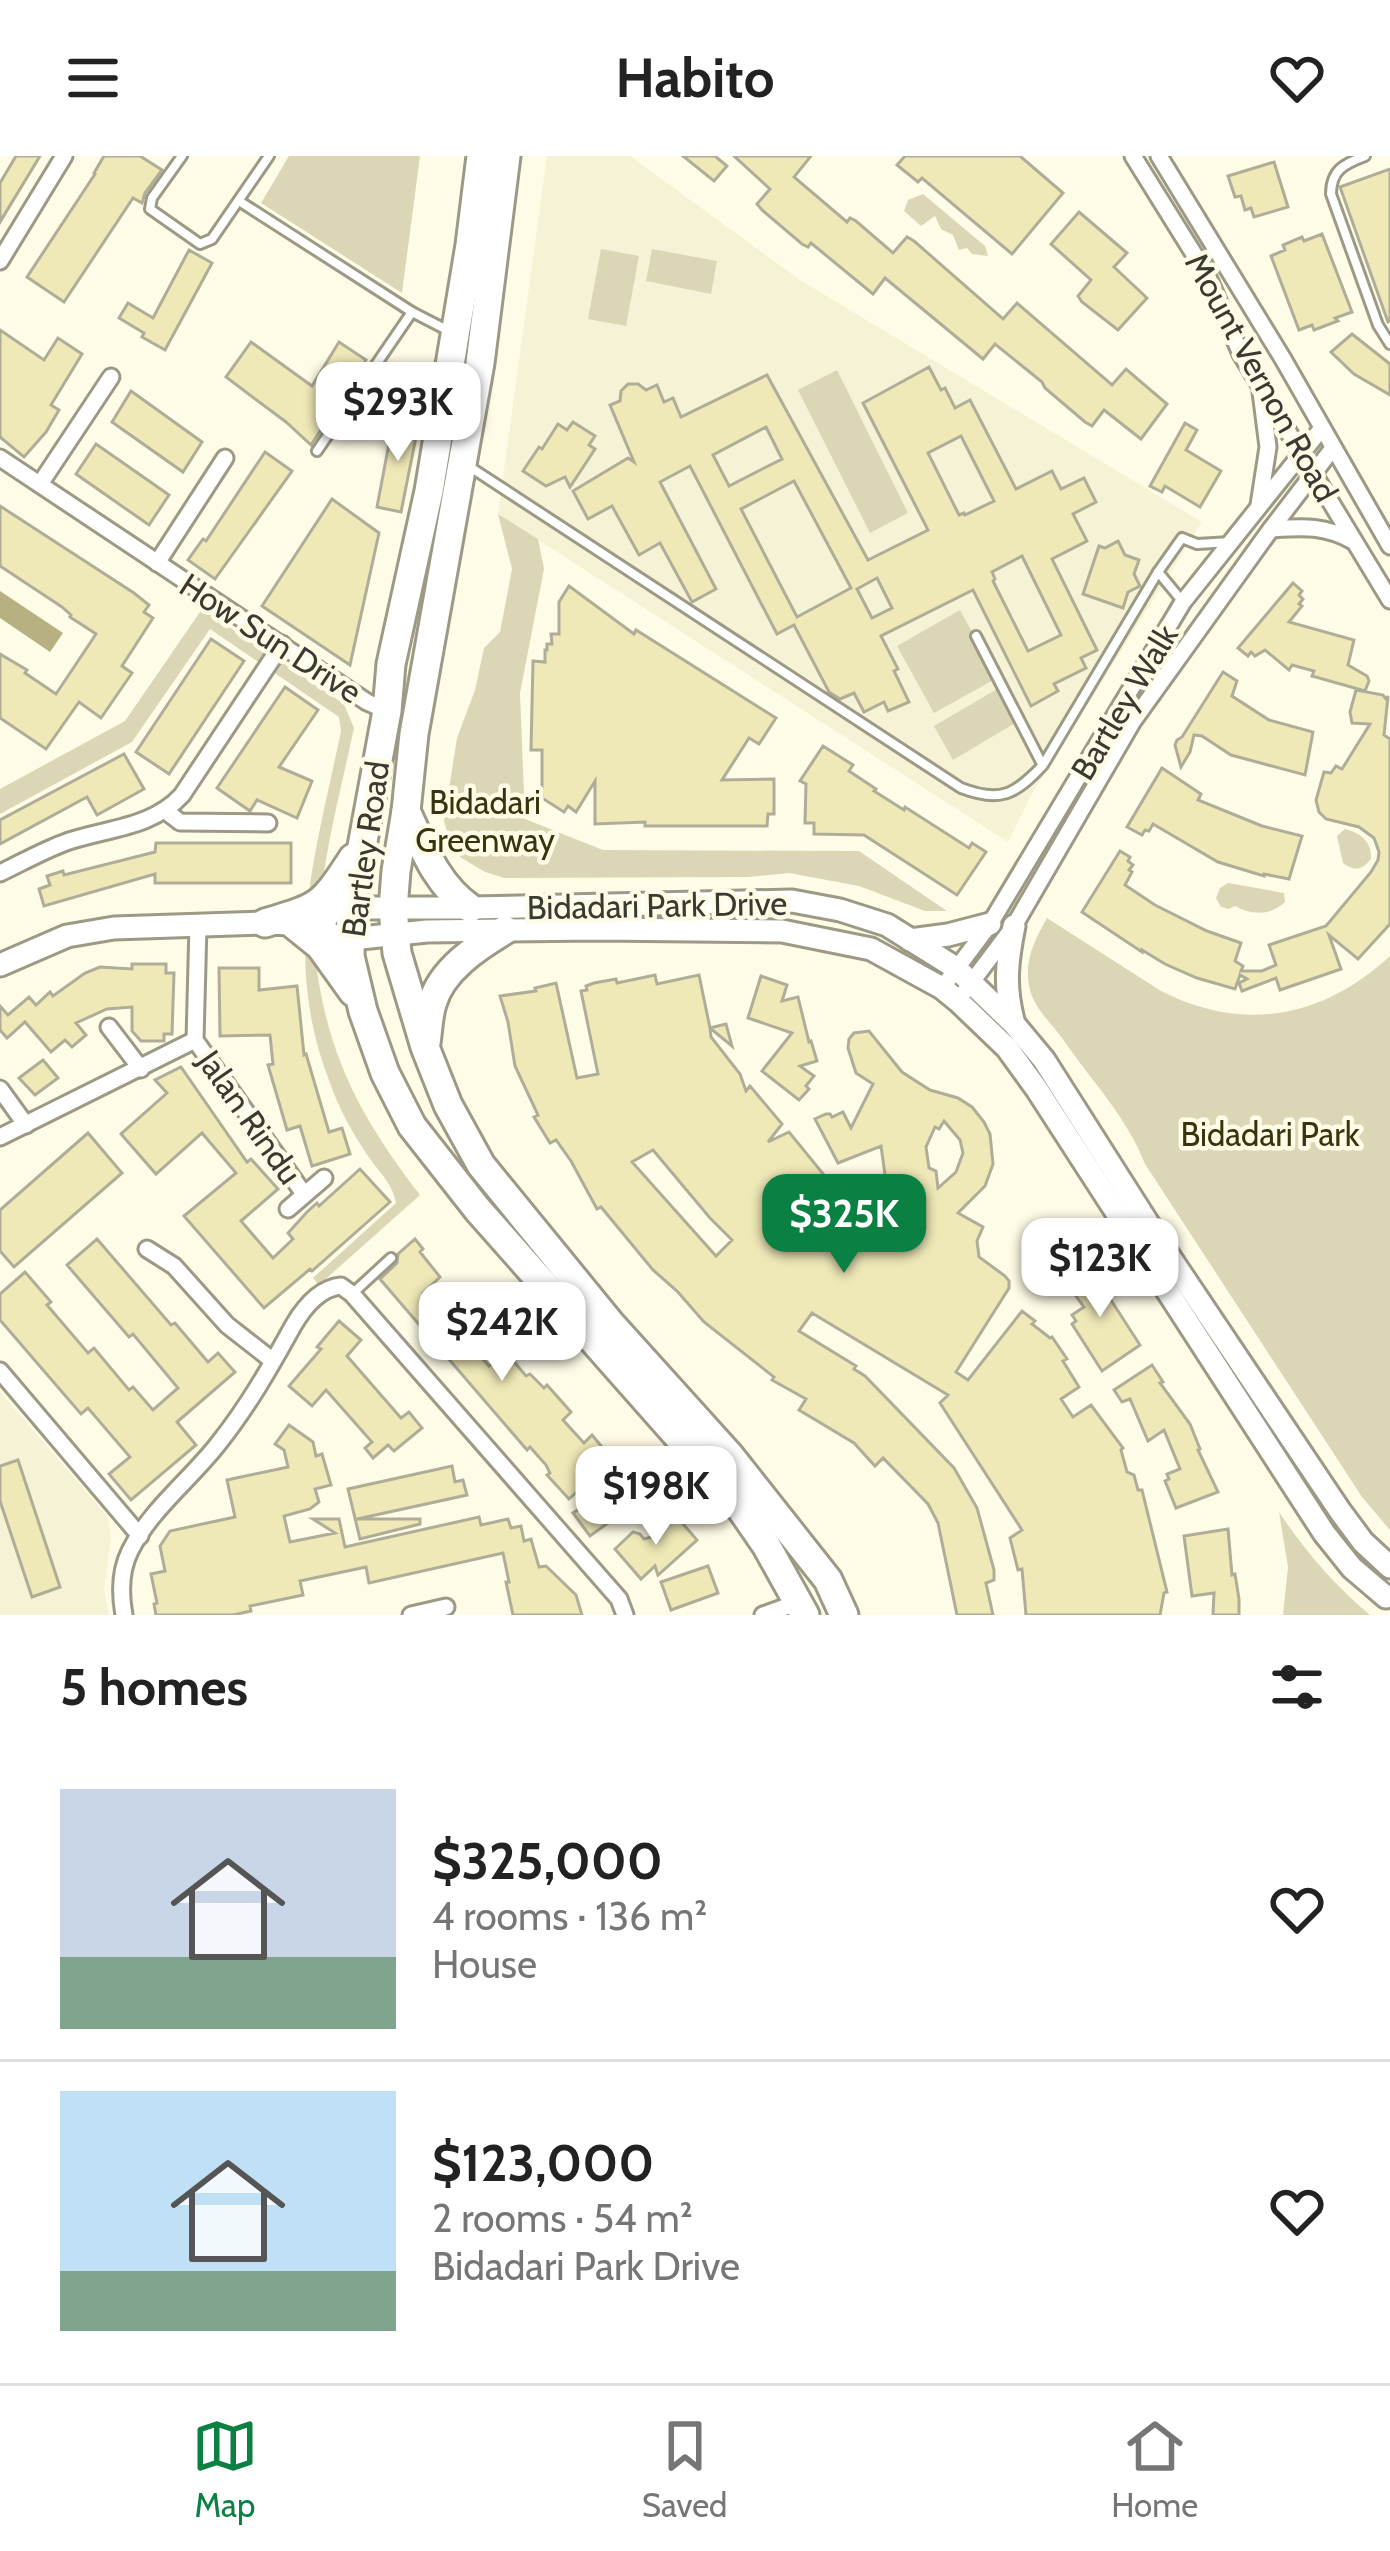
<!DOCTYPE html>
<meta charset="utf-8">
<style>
body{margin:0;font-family:Cabin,sans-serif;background:#f2f2f2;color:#222;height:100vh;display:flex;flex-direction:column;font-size:45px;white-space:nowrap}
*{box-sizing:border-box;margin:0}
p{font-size:39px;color:#767676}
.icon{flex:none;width:66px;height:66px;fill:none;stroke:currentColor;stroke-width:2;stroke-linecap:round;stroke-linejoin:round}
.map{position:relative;height:1459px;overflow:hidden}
.details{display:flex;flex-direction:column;background:#fff;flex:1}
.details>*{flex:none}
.price{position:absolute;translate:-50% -102px;padding:0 27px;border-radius:24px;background:#fff;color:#222;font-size:39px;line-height:78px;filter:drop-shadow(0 3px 6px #0008)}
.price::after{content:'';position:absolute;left:50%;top:72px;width:36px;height:27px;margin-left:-18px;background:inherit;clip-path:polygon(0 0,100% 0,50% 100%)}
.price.current{background:#0b8043;color:#fff}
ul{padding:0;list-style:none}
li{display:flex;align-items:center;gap:36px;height:300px;padding:0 60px}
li+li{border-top:3px solid #e0e0e0}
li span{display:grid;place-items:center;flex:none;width:336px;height:240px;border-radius:0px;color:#555}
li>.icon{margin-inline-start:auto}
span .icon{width:144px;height:144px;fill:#fffc;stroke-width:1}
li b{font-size:51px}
h2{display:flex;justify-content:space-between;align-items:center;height:144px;padding:0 60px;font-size:51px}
header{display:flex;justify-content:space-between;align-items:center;height:156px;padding:0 60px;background:#fff;font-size:54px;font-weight:700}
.tabs{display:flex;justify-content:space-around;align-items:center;height:168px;border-top:3px solid #e0e0e0;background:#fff;font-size:33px;color:#767676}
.tabs a{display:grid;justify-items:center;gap:6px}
.tabs .current{color:#0b8043}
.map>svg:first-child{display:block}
</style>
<header><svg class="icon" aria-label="menu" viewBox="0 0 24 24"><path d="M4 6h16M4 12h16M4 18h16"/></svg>Habito<svg class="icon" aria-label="heart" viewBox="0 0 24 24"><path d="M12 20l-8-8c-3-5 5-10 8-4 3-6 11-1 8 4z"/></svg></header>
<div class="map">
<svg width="1390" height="1459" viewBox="0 0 1390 1459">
<rect width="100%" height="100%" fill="#fefce6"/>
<!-- built -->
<g fill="#f6f2d5">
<path d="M547 0H630L800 124 1202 366 1031 639 1008 686 498 358Z"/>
<path d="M0 1236 108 1361 111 1382 104 1433 109 1459H0Z"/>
</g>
<!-- green -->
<g fill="#dbd7b6">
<path d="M289 0H420L402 137 261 47Z"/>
<path d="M923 38 985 90 988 100 972 98 967 92 959 94 953 79 941 73 935 60 921 70 904 55 908 44Z"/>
<path d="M601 93 639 100 626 170 588 163Z"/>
<path d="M652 93 717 105 711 138 646 125Z"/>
<path d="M837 214 908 357 870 377 798 234Z"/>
<path d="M498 358 538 383 544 413 520 537 525 663 603 694 859 695 947 755H925L859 730 789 717 748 721 504 722 485 716 460 701 450 686 444 665 457 582 475 534 484 492 500 476 512 413Z"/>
<path d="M202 453 344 548 354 572C340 638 322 703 318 771 317 782 314 796 316 808 329 904 362 963 420 1039L319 1129 313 1122 396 1047C393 1028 379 1016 368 1000 353 978 339 953 330 927 281 800 315 702 341 575L339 561 210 473 132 586 0 658V633L125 565Z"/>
<path d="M960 454 997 522 934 557 897 490Z"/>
<path d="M997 533 1017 566 953 604 934 570Z"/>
<path d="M1345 673C1361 677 1372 686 1371 703 1361 715 1355 715 1343 707L1337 680Z"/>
<path d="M1228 727 1284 737 1285 746C1271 760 1251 759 1235 750L1229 753 1221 751 1216 742 1220 732Z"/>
<path d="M1047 762 1161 835C1243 877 1323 862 1390 800V1374L1362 1341 1145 1008C1125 958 1092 926 1062 882 1051 867 1035 853 1030 834 1023 807 1034 785 1047 762Z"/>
<path d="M1279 1356C1305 1395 1334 1429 1370 1459H1283L1288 1411Z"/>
</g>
<!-- water -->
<path fill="#b7b182" d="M0 435 63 477 50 496 0 462Z"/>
<!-- building -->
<g fill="#efe9b8" stroke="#afad98" stroke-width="3" fill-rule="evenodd">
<path d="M16 0H40L0 66V27Z"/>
<path d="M104 0H140L162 14 145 37 142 47 133 42 64 146 27 121 95 18 94 17Z"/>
<path d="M683 0H715L727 10 714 25Z"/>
<path d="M734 0H811L794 21 847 66 850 62 856 65 893 97 907 81 914 85 1003 163 1017 147 1112 229 1126 213 1167 248 1141 283 1104 254 1092 270 1085 266 1045 232 1042 226 995 188 983 203 885 122 873 138 811 87 808 91 802 88 762 54 757 48 770 33Z"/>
<path d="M905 0H1020L1063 37 1012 98 922 22 918 26 897 9Z"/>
<path d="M1274 6 1288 51 1254 61 1251 52 1245 54 1241 40 1235 41 1228 20Z"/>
<path d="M1390 13V165L1388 166 1340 31Z"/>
<path d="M1079 56 1127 97 1114 111 1147 142 1118 174 1082 146 1078 140 1091 124 1051 88Z"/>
<path d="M1322 78 1352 156 1335 162 1338 165 1314 174 1312 169 1299 174 1271 100 1285 94 1283 89 1302 81 1304 85Z"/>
<path d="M189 94 212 107 165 194 142 181 144 177 119 162 128 147 153 162Z"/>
<path d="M0 174 44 204 58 182 82 198 51 249 59 254 46 276 24 301 0 281Z"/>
<path d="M1352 178 1390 208V239L1354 218 1331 196Z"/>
<path d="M251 186 312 230 339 186 366 204 311 289 286 266 226 221Z"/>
<path d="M929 211 941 234 945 232 955 252 970 244 1016 333 1052 315 1061 333 1084 322 1096 346 1073 358 1087 385 1052 403 1097 494 1081 502 1086 512 1054 528 1058 535 1031 550 973 434 881 480 898 513 894 515 909 546 888 555 884 546 864 556 854 537 840 543 829 536 794 469 777 478 690 310 660 326 716 433 692 446 660 387 639 399 612 350 588 363 573 335 628 302 634 306 610 249 620 245 621 235 628 228H638L646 234 657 229 664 246 673 242 681 261 767 219 868 404 928 374 863 247ZM766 271 782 303 729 330 713 299ZM961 280 994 345 965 359 964 357 959 359 928 297ZM794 325 851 432 797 461 741 353ZM1022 400 1061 479 1028 495 993 425 995 423 992 416ZM877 422 892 452 872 462 857 433Z"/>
<path d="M131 235 202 286 183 316 112 266Z"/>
<path d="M394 261 419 266 401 356 377 351Z"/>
<path d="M573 266 595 280 589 289 595 293 570 331 565 321 546 330 523 315 539 291 542 293 558 268 567 274Z"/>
<path d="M1185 267 1197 274 1186 294 1221 315 1200 351 1165 330 1162 336 1150 330Z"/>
<path d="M96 288 169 339 149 369 76 318Z"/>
<path d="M265 296 292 315 215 423 188 404 203 383 206 385Z"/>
<path d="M332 343 379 377 350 509 262 450Z"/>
<path d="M0 350 134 437 149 449 144 456 153 462 122 510 132 517 101 562 79 546 46 593 0 562V498L27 514 25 517 56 538 96 478 70 461 71 459 62 451 0 410Z"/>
<path d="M1118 385 1125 399 1139 404 1134 418 1140 430 1128 436 1123 452 1083 438 1099 390 1105 392Z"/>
<path d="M1293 427 1302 435 1299 439 1303 443 1299 448 1302 450 1289 466 1354 484 1348 509 1367 520 1369 525 1365 535 1312 520 1314 515 1292 509 1289 514 1265 494 1255 500 1251 496 1248 500 1238 492Z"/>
<path d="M569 430 634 478 636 474 776 562 759 588 749 582 722 624 774 623V658H768L767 670H645V666L595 668V625L576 656 568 650 564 656 542 642V594H531L533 505 545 506V494H547V488H552L551 478H559V446Z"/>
<path d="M211 483 244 505 169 618 136 596Z"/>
<path d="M1223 516 1237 525 1232 540 1269 564 1313 576 1305 619 1231 599 1202 580 1194 579 1190 596 1181 611 1175 589 1177 584 1182 581Z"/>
<path d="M285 531 318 554 279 611 312 625 297 662 257 644 250 655 217 632Z"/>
<path d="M1356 534 1383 539 1386 543 1388 540 1384 579 1390 583V768L1358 803 1329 779 1341 813 1280 834 1276 822 1242 835 1239 827 1247 823 1240 819 1235 833 1197 822 1165 808 1142 794V796L1082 756 1120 695 1130 701 1128 705 1133 709 1129 714 1132 716 1125 729 1155 749 1207 775 1241 787 1235 805 1243 810 1241 815H1262L1276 809 1269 789 1326 770 1371 716 1378 704 1379 696 1374 682 1359 671 1326 663 1319 656 1316 644 1324 616 1331 617 1336 610 1342 613 1370 568 1352 567 1350 556Z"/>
<path d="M823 590 853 609 849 615 876 633 874 635 904 654 905 651 969 692 972 687 986 696 957 739 864 679 814 678V667H805L806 628 800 625Z"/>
<path d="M124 598 144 633 97 659 87 641 0 688V664Z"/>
<path d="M1162 612 1201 638 1198 644 1262 670 1302 680 1289 723 1264 718V720L1218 706 1153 668 1149 675 1145 674 1142 679 1127 671Z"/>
<path d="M156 687H291V727H155V718L44 750 39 733 50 729 47 720 63 715 64 719 155 696Z"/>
<path d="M132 808H166V817H174L172 878H164V885H141L132 875V851L107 853 76 867 86 879 72 891 65 884 51 896 25 866 7 882 0 874V850L8 859 29 841 36 849 50 836 53 840 85 817 100 811 132 813Z"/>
<path d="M219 812H259V834L297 830 304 899 306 898 329 976 342 972 350 998 312 1010 300 970 287 974 268 909 273 908 270 879 220 880Z"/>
<path d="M655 819 657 828 699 819 710 872 726 868 732 890 710 872 711 881 740 918 746 935 750 930 782 968 768 986 789 976 860 1063 865 1059 856 1042 878 1053 888 1040 881 990 838 1007 815 963 826 958H830L832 961 843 956 851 972 873 928 856 917 848 892 849 883 854 877 869 875 902 916 930 934 958 942 972 951 984 966 990 978 993 1008 985 1030 958 1057 983 1071 977 1085 979 1101 1005 1120 1009 1125V1132L956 1216 968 1224 1022 1155 1035 1165 1032 1168 1050 1182 1052 1181 1067 1203 1063 1205 1079 1231 1061 1243 1073 1261 1091 1249 1123 1292 1121 1294 1127 1316 1134 1319 1138 1334H1142L1167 1436 1164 1437 1160 1459H1026L1022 1413 1018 1414 1010 1382 1022 1374 940 1247 948 1239 812 1157 799 1175 856 1210 854 1213 865 1220 954 1312 977 1352 994 1414V1424L986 1427 993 1459H957L938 1367 928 1348 883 1302 875 1310 854 1287 799 1254 806 1243 772 1224 774 1221 704 1166 677 1135 653 1114 601 1051 597 1053 571 1005 556 984 550 987 534 961 538 959 515 910 508 866 500 840 536 835 535 832 556 827 577 922 598 918 581 835 587 834 586 830 594 827 616 823 617 827ZM944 965 960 984 963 997 956 1016 938 1032 936 1015 929 1012 926 991 935 971 939 973ZM653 994 710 1062 732 1084 716 1100 632 1006Z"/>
<path d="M761 820 787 829 782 845 798 841 809 886 811 885 817 905 800 910 814 920 806 930 809 933 799 944 762 915 792 877 748 862Z"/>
<path d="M43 904 58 922 35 939 19 922Z"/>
<path d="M181 911 247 1006 251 1003 278 1033 241 1065 273 1102 293 1083 288 1077 307 1056 317 1047 319 1050 360 1013 390 1046 312 1115 310 1113 264 1152 184 1060 236 1017 202 977 156 1018 121 978 167 937 155 924Z"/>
<path d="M88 977 122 1017 14 1111 0 1095V1054Z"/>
<path d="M97 1083 171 1169 175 1167 208 1206 218 1197 235 1216 177 1266 196 1289 131 1344 109 1318 130 1301 88 1252 81 1258 0 1164V1138L25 1116 51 1146 47 1149 88 1197 94 1192 129 1234 133 1231 153 1254 178 1232 133 1178 129 1181 67 1109Z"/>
<path d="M415 1083 423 1093 420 1096 440 1121 423 1137 444 1162 437 1168 464 1201 474 1193 489 1210 505 1195 526 1220 530 1218 544 1232 547 1229 571 1256 563 1264 584 1287 592 1279 607 1297 600 1304 605 1310 569 1343 547 1319 550 1317 546 1309 530 1291 527 1294 380 1123 397 1107 398 1098Z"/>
<path d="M1082 1100 1104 1140 1107 1138 1140 1189 1102 1215 1072 1168 1076 1165 1072 1159 1084 1151 1073 1136 1077 1134 1070 1123 1075 1120 1069 1111Z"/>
<path d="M339 1165 361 1184 347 1200 401 1262 409 1256 422 1272 394 1295 388 1289 373 1302 365 1292 372 1286 326 1234 312 1250 289 1230 321 1193 317 1191Z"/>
<path d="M1152 1209 1163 1226 1160 1227 1190 1268 1200 1293 1198 1294 1218 1336 1176 1352 1165 1325 1169 1323 1167 1318 1180 1313 1164 1274 1148 1285 1130 1243 1122 1246 1114 1234Z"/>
<path d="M289 1269 313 1286 316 1300 322 1298 331 1329 315 1333 319 1346 310 1353 284 1360 290 1386 335 1377 313 1363H339L345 1391 479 1361 481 1369 508 1363 511 1372 521 1370 524 1385 531 1383 539 1411 546 1410 576 1439 582 1459H513L506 1426H509L503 1397 369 1427 366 1411 300 1425 303 1439 250 1450 251 1455 233 1459H156L154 1448 157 1447 151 1418 165 1415 160 1390 170 1375 235 1361 227 1324 288 1311 284 1294 275 1288Z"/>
<path d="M18 1304 60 1431 32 1441 0 1345V1310Z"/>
<path d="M452 1310 455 1326 463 1324 467 1339 357 1363H420V1368L360 1383 348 1333Z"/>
<path d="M619 1327 627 1337 615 1345 623 1356 590 1380 573 1357Z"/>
<path d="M677 1361 697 1384 658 1419 655 1410 641 1423 615 1393 633 1376 640 1378 644 1383 659 1379 662 1372Z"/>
<path d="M1228 1373 1232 1419 1235 1418 1239 1443V1459H1213L1214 1437 1192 1440 1184 1380Z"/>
<path d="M708 1410 718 1437 671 1454 661 1426Z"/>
</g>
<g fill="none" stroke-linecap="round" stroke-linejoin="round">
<!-- service casing -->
<g stroke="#9c9985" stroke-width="14">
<g id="service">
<path d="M182 0 152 42 150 53 200 88 212 83 269 0"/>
<path d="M1365 0C1344 8 1331 14 1331 38L1378 169 1390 188"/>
<path d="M239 45 412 156 449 175"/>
<path d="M317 295 412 156"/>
<path d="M470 311 961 632C1000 647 1015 639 1043 609L1158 416 1182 382 1197 388 1231 386"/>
<path d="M1158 416 1183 446"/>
<path d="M976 480 1042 608"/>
<path d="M353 1137 391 1102"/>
</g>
</g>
<!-- minor casing -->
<g stroke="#9c9985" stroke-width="21">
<g id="minor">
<path d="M1133 0 1207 119 1241 198 1390 444"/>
<path d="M1159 0 1283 203 1390 390"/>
<path d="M0 105 64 0"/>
<path d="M0 302 367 546 387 555"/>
<path d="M40 328 111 221"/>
<path d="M1259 349 1268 291 1261 236"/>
<path d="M1271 373C1303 371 1324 369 1353 385"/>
<path d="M157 407 225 302"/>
<path d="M167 656 180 666 268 667"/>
<path d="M0 717C23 706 46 693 69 685 109 672 153 671 182 639L282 488"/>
<path d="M198 769 195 884 304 1038"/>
<path d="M942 832 990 768 1183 446 1322 272"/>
<path d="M965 835 1014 770 1133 565 1271 373 1333 292"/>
<path d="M109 871 141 913"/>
<path d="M0 933 26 969"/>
<path d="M0 981 195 884"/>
<path d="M288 1053 324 1022"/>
<path d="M147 1093 174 1110 227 1169 273 1205"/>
<path d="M0 1215 140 1380"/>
<path d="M124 1459C120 1437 120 1415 130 1395 150 1354 190 1324 218 1288 247 1252 271 1210 293 1170 304 1151 319 1132 341 1130L352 1138 619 1443 625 1459"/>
<path d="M411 1459 446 1451"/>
<path d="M763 1459 799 1446"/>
</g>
</g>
<!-- tertiary casing -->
<g stroke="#9c9985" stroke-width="27">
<g id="tertiary">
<path d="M321 769 334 752H470L792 745 840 754 887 769 956 812 1014 868 1044 904 1161 1088 1340 1355 1363 1386 1390 1411"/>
<path d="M910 784 948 779 990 768"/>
<path d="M0 809 67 780 114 772 265 767 321 769 334 781 351 783 427 775 597 773 782 775 871 793 942 832 958 845 1007 892 1036 932 1324 1377 1352 1412 1386 1441"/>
<path d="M1013 864C1004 829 1007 805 1014 770"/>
</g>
</g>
<!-- trunk casing -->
<g stroke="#9c9985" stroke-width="33">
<g id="trunk">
<path d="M481 0 470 89 429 335 391 508 387 555 356 723 351 752 350 800 363 855 385 917 412 970 478 1054 737 1347 766 1389 805 1459"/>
<path d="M506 0 480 207 414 578 406 655 396 715 393 753 397 797 425 891 448 949 481 1009 610 1167 730 1300 828 1424 844 1459"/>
<path d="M406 655C423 691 436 728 470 752"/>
<path d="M265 767C321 750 321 751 353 702"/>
<path d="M294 769 320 790 353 836"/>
<path d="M426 887C428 874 428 861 432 848 441 814 477 791 505 774"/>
</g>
</g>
<!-- service -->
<use href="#service" stroke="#fff" stroke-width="8"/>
<!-- minor -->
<use href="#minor" stroke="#fff" stroke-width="15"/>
<!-- tertiary -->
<use href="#tertiary" stroke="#fff" stroke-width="21"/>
<!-- trunk -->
<use href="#trunk" stroke="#fff" stroke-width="27"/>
</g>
<g text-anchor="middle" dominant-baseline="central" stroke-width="9" stroke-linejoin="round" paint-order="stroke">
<!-- street labels -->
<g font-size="33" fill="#3b3a32" stroke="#fefce6">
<text transform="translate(1262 221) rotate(61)">Mount Vernon Road</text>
<text transform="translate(271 482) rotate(33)">How Sun Drive</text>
<text transform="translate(1124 546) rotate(-59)">Bartley Walk</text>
<text transform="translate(365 693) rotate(-82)">Bartley Road</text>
<text transform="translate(657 749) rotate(-1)">Bidadari Park Drive</text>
<text transform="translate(250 961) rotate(55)">Jalan Rindu</text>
</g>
<!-- park labels -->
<g font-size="33" fill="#39340d" stroke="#fefce6">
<text x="485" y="646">Bidadari<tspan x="485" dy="38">Greenway</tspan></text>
<text x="1270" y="978">Bidadari Park</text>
</g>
</g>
</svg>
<b class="price" style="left:398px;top:308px">$293K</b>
<b class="price current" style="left:844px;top:1120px">$325K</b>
<b class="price" style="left:1100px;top:1164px">$123K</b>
<b class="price" style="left:502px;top:1228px">$242K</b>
<b class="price" style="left:656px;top:1392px">$198K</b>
</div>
<section class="details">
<h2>5 homes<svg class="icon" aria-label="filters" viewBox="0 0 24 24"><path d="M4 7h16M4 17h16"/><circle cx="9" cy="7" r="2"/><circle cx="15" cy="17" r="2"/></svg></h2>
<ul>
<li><span style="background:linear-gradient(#c9d6e8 70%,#7fa58c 0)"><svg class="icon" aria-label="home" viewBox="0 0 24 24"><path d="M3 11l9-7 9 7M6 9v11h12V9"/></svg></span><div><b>$325,000</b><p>4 rooms · 136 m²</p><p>House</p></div><svg class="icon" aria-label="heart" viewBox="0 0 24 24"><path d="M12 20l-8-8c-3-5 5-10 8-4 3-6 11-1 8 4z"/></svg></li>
<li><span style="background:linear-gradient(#bfe0f5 75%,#7fa58c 0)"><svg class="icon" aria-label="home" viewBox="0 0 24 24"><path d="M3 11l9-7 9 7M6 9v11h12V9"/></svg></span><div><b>$123,000</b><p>2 rooms · 54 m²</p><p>Bidadari Park Drive</p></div><svg class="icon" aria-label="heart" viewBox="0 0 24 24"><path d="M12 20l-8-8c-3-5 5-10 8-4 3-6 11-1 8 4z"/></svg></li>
</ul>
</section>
<nav class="tabs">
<a class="current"><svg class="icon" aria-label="map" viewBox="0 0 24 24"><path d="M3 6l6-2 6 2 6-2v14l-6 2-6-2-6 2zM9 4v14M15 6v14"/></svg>Map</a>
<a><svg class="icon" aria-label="saved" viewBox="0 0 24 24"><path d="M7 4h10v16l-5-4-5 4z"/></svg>Saved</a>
<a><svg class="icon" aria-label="home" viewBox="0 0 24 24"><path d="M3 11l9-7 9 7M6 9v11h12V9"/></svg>Home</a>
</nav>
